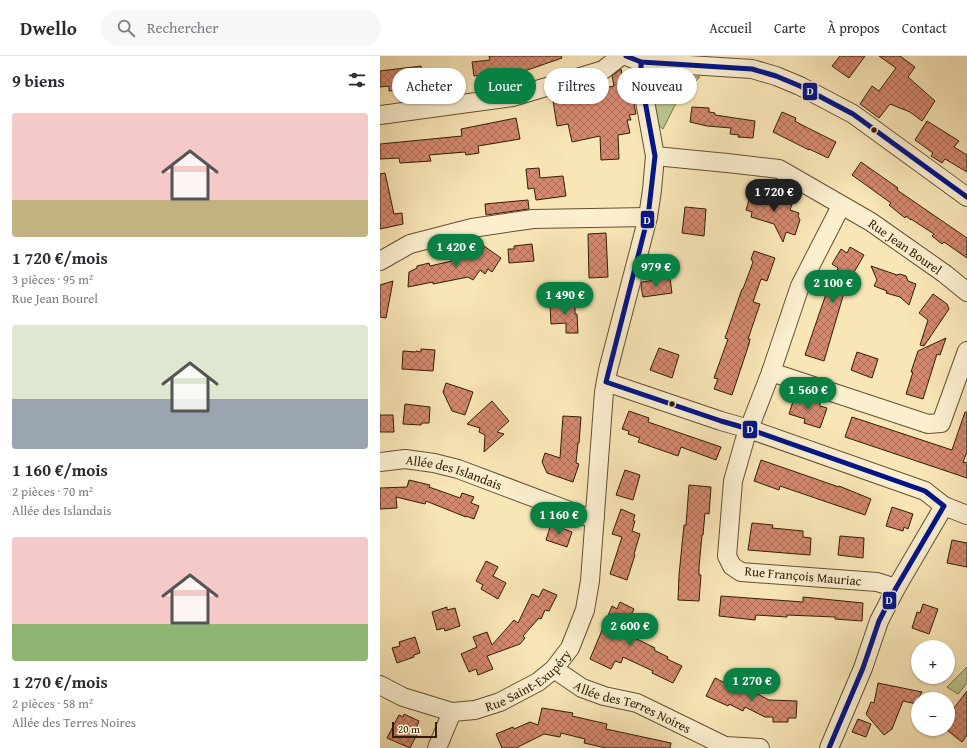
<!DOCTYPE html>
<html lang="fr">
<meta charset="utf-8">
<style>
body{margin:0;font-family:"Gentium Book Plus",serif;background:#f7f7f7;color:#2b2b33;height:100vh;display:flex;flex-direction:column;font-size:15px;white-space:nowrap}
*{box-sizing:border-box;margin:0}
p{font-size:13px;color:#7c7c81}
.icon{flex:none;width:22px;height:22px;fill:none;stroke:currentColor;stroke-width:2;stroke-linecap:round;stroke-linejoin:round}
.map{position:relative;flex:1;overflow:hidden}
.drawer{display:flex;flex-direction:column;background:#fff;width:380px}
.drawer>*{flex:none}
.top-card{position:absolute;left:12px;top:12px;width:380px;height:36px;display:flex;gap:8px}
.tools{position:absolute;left:531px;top:584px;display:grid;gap:8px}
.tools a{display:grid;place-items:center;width:44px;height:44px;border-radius:50%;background:#fff;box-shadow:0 1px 3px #0004;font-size:20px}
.scale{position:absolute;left:12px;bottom:10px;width:45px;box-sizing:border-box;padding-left:4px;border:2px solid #311e04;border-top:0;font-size:11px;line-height:14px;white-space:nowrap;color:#311e04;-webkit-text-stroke:3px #fbefd0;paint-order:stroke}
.price{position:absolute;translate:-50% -34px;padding:0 9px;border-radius:14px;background:#0b8043;color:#fff;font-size:13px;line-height:26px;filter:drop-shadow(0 1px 2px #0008)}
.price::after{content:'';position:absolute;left:50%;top:24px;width:12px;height:9px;margin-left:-6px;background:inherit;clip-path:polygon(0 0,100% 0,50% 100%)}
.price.current{background:#222;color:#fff}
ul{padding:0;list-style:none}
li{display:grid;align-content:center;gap:8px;height:212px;padding:0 12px}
li span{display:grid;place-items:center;height:124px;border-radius:4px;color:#555}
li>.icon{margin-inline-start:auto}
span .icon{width:72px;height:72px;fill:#fffc;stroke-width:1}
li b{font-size:17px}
h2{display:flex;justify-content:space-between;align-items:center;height:48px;padding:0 12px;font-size:17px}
.pill{padding:0 14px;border-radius:18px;background:#fff;box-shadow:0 1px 3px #0004;font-size:14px;line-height:36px}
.pill.current{background:#0b8043;color:#fff}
header{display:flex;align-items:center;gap:24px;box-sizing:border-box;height:56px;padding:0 20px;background:#fff;border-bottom:1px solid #e1e1e2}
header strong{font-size:19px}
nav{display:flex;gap:22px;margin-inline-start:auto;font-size:14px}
.search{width:280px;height:36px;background:#f7f7f7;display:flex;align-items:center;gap:10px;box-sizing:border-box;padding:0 14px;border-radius:22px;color:#7c7c81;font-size:15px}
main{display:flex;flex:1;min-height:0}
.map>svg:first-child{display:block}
</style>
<header>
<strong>Dwello</strong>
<div class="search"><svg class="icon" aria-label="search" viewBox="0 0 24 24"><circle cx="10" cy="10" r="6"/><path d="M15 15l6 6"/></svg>Rechercher</div>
<nav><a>Accueil</a><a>Carte</a><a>À propos</a><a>Contact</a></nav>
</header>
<main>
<section class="drawer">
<h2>9 biens<svg class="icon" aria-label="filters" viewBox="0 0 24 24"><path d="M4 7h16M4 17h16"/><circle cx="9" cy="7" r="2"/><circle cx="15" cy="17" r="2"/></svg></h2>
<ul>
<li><span style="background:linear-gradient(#f6c9c9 70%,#c2b280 0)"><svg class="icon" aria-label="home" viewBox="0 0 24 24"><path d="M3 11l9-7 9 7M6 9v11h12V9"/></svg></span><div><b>1 720 €/mois</b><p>3 pièces · 95 m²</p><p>Rue Jean Bourel</p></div></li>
<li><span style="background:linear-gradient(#dfe7d0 60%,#9aa5b1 0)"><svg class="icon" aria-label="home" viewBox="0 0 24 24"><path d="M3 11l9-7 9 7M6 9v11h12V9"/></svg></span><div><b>1 160 €/mois</b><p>2 pièces · 70 m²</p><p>Allée des Islandais</p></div></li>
<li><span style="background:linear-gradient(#f6c9c9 70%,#8fb573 0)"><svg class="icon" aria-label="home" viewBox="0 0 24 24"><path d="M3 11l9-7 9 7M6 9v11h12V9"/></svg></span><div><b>1 270 €/mois</b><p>2 pièces · 58 m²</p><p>Allée des Terres Noires</p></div></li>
</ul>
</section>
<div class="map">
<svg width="587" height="692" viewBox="0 0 587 692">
<defs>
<pattern id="building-cross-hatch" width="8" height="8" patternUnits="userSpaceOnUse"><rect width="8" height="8" fill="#d4886f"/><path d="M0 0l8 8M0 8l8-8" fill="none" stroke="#ad6f59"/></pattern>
</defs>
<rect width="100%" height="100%" fill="#f9e6b7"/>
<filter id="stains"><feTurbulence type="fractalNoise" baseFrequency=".005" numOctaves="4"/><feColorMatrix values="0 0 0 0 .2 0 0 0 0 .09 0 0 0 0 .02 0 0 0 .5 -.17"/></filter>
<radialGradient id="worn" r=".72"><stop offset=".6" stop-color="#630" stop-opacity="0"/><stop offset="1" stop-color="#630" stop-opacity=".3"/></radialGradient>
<!-- green -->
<g fill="#bbc690" stroke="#76724a">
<path d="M276 20 320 21 299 41 283 73 276 67 269 27Z"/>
<path d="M587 611V627L578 638 567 631Z"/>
</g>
<!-- building -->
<g fill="url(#building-cross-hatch)" stroke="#311e04">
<path d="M109 0H181L182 2 113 26 111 18 94 20 92 6 110 4Z"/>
<path d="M460 0H485L469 22 452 10Z"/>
<path d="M499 0H520L535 11 528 21 555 45 542 65 530 56 510 48 499 62 480 48 492 30 499 35 516 12Z"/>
<path d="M41 10 43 25 34 27 35 32 9 35V30L0 31V15Z"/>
<path d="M241 13 245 33 251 32 256 58 249 59 251 64H247L250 77 238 79 239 103 221 104 220 80 192 86 188 68 177 70 173 45 190 42 189 39 234 30 232 20Z"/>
<path d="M312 51 329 52V56L335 57V59L375 65 373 82 358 81 359 79 350 78 351 72 327 70 310 66Z"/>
<path d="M402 56 416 62 415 65 422 69 456 86 448 102 429 93V94L393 76Z"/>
<path d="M136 62 140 83 98 90 99 97 86 99 85 96 49 99 51 105 20 107 19 102 0 103V88L82 80 81 73Z"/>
<path d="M547 65 579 85 574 91 587 99V116L565 103 562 107 551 100 553 97 535 84Z"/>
<path d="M481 106 518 132 517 134 587 182V202L564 186 562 188 552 180 554 178 531 163V164L526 160 525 162 509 149 511 147 472 119Z"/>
<path d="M159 112 160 122 183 120 186 140 156 144 154 132 148 133 146 113Z"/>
<path d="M5 117 14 158 22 157 23 168 0 173V118Z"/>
<path d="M372 134 412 148 410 154 419 157 418 160 420 164 415 179 406 176 403 186 394 168 371 161 372 156 366 154Z"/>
<path d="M148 144 149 153 106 159 105 148Z"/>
<path d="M305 151 326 153 324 180 302 177Z"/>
<path d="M226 177 228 221 209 222 208 178Z"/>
<path d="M152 188 154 205 129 207 128 193H134V190Z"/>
<path d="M104 190 121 202 112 216 108 213 105 218 100 214 93 224 88 221 53 228V226L28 231 29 216 37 212V210L49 207 50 210 72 205 71 202 80 200 85 194Z"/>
<path d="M470 191 484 199 466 230 444 305 425 299 446 238 450 239 458 212 452 208 461 193 467 197Z"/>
<path d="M374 195 395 202 387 225 381 223 373 246 380 248 368 283H370L369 288 352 339 334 333 338 323 334 322 348 283 345 282 362 233H363L373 206 371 203Z"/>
<path d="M491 210 517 219 520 218 526 220 528 225 536 228 529 249 520 241 506 237 507 235 494 230 497 224Z"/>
<path d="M290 222 292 237 263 241 261 231 262 226Z"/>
<path d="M13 225 6 262 0 261V229Z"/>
<path d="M553 238 567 248 569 253 544 290 540 289 548 264 539 257Z"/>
<path d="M173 246H188V248H195V258H197L198 277H186V267L171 268 170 249H173Z"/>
<path d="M566 282 560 299 557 298 543 343 526 338 533 316H531L538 295Z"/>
<path d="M279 292 299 299 292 322 270 314Z"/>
<path d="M41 293 55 294 53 315 22 313 23 295 36 296V295L41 296Z"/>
<path d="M477 296 498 303 492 322 471 314Z"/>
<path d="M66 327 93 336 85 359 72 355 63 336Z"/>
<path d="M415 339 440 347V350L447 352 440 372 424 367 425 363 409 358Z"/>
<path d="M112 345 129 365 117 376 124 378 104 396 105 379 99 376 100 372 87 368Z"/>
<path d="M25 348 50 351 49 367H42L41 369 23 368Z"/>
<path d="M249 355 269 362 268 366 341 391 336 404 301 391 298 400 258 386 260 382 248 378 249 375 242 373Z"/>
<path d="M585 356H587V396L583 406 587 407V422L465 381 472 361 572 394Z"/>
<path d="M0 359H13L14 376H0Z"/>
<path d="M183 360 201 361 199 387H198L196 407 199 408 193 426 167 417 162 406 165 397 180 402Z"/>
<path d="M381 404 459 431V430L491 443 485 459 400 430 399 434 374 425Z"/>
<path d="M245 414 260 419 253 444 236 439Z"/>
<path d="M29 424 50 429 49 431 80 442 82 437 94 441 91 447 99 450 94 463 86 460V461L46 445 45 448 16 441 17 452 0 453V432L27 431Z"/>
<path d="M309 429 331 431 329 458 325 457 323 479H322L319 511V519H321L319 545 298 544 299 519 304 469H306Z"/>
<path d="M512 451 533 458 528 473 524 471 523 475 506 470Z"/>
<path d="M241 453 255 459 253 465H255L252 475 260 478 254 498 255 499 247 524 230 518 242 481 232 478Z"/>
<path d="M372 467 393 469 392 472 423 475V481L431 482 430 499 368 494Z"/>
<path d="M171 468 192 476 187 491 166 484Z"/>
<path d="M460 480 484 482 483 502 458 499Z"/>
<path d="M572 484 587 487V511L567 507Z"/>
<path d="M106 505 118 511 113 520 126 527 118 543 101 533 103 529 96 525Z"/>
<path d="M163 533 177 539 169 555 165 554 161 563 159 562 143 580 145 582 140 588 107 600 113 613 98 619 96 613 89 616 81 598 97 591 93 581 107 576 112 589 134 564 138 567 152 538 159 541Z"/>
<path d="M341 540 423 546V541L483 547 482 565 455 563V561L407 559V561L376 559 375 564 339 560Z"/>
<path d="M240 546 254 553 243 576 275 592 274 594 288 601 287 603 302 610 293 627 272 617 273 615 243 601 241 607 235 605 231 613 210 603 232 550 237 553Z"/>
<path d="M543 548 558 553 549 578 532 572 537 556 540 557Z"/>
<path d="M67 551V554L75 552 80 570 65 575 64 572 57 574 52 556Z"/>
<path d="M35 581 40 597 34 599V601L17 607 12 592 20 590 19 586Z"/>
<path d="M335 622 349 629 350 627 365 634 366 632 389 644 417 645 416 662H408V666H393V661H385L365 651 363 655 349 648 348 650 326 640Z"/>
<path d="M498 627 542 636 538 643 537 648 523 645 512 673 504 679 486 658 491 646 494 647Z"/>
<path d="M587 635V679L582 686 568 675V660Z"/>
<path d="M162 652 193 657 192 660 227 668 226 673 291 687 290 692H226L204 687 205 683 181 677 180 681 164 678 136 692H122L116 678 133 671 134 673 150 666 158 669Z"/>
<path d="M24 658 39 665 35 675 38 676 30 692 7 682 19 659 23 661Z"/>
<path d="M478 663 491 668 486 681 472 676Z"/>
</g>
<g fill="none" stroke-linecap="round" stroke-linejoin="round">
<!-- minor casing -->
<g stroke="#635031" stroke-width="20">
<g id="minor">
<path d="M246 0 261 6 372 13 396 20 420 30 473 58 587 141"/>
<path d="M0 59 133 41 223 14 241 0"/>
<path id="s1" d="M275 100 347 107 399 113 491 166 565 218 587 236"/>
<path d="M0 205 30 188 92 172 153 163 268 161"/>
<path d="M391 316 420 230 461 150"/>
<path d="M226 326 341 365 369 373 545 435 564 450 587 459"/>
<path id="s2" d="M0 406 25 403 54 407 78 413 203 460 215 461"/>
<path d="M516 532 497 526 361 516 352 510 347 500 353 425 365 383 391 316 548 368 561 367 587 295"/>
<path id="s3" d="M174 613 202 632 224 640 257 647 345 690 380 692"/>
<path id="s4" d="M0 629 23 641 72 656 95 654 120 646 158 626 174 613 190 592 205 554 210 525 224 336 228 314 268 161 272 134 275 100 261 23V6"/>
<path d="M57 692 72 656"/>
<path d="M449 692 483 612 499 565 516 532 564 450"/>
</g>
</g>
<!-- minor -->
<use href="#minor" stroke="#fbefd0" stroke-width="18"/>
<!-- bus-1 casing -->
<g stroke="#fbefd0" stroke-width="8">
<g id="bus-1">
<path d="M246 0 261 6 372 13 396 20 420 30 473 58 587 141"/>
<path d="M261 6V23L275 100 268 161 226 326 341 365 369 373 545 435 564 450 516 532 499 565 483 612 449 692"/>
</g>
</g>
<!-- bus-1 -->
<use href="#bus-1" stroke="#001489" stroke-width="5"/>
</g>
<!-- markers -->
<g fill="#311e04" stroke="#fbefd0" stroke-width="1.5">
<circle cx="494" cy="74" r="3.5"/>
<circle cx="292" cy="348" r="3.5"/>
</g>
<g text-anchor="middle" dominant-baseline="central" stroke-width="3" stroke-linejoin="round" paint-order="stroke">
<!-- street labels -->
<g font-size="13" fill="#311e04" stroke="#fbefd0">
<text stroke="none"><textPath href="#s1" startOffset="273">Rue Jean Bourel</textPath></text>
<text stroke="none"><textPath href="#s2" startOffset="76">Allée des Islandais</textPath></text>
<text transform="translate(423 520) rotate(5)">Rue François Mauriac</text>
<text stroke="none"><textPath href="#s4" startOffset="162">Rue Saint-Exupéry</textPath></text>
<text stroke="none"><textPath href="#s3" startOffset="88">Allée des Terres Noires</textPath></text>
</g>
</g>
<g stroke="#fbefd0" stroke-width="1.5">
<rect x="422" y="26" width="16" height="19" rx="4" fill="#001489"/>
<rect x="260" y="154" width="15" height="19" rx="4" fill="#001489"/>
<rect x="362" y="364" width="16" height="19" rx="4" fill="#001489"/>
<rect x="502" y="535" width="15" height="19" rx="4" fill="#001489"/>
</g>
<g font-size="11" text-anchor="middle" font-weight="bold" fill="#fff">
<text x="430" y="39">D</text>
<text x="267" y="168">D</text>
<text x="370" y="377">D</text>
<text x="509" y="548">D</text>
</g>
<rect width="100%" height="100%" filter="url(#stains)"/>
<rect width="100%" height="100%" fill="url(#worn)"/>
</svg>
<div class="tools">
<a>+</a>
<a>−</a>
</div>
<div class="scale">20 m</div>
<b class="price current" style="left:394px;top:157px">1 720 €</b>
<b class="price" style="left:76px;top:212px">1 420 €</b>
<b class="price" style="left:276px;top:232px">979 €</b>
<b class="price" style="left:453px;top:248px">2 100 €</b>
<b class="price" style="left:185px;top:260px">1 490 €</b>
<b class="price" style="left:428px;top:355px">1 560 €</b>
<b class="price" style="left:179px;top:480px">1 160 €</b>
<b class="price" style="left:250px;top:591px">2 600 €</b>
<b class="price" style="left:372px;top:646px">1 270 €</b>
<div class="top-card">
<a class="pill">Acheter</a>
<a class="pill current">Louer</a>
<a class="pill">Filtres</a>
<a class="pill">Nouveau</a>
</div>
</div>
</main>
